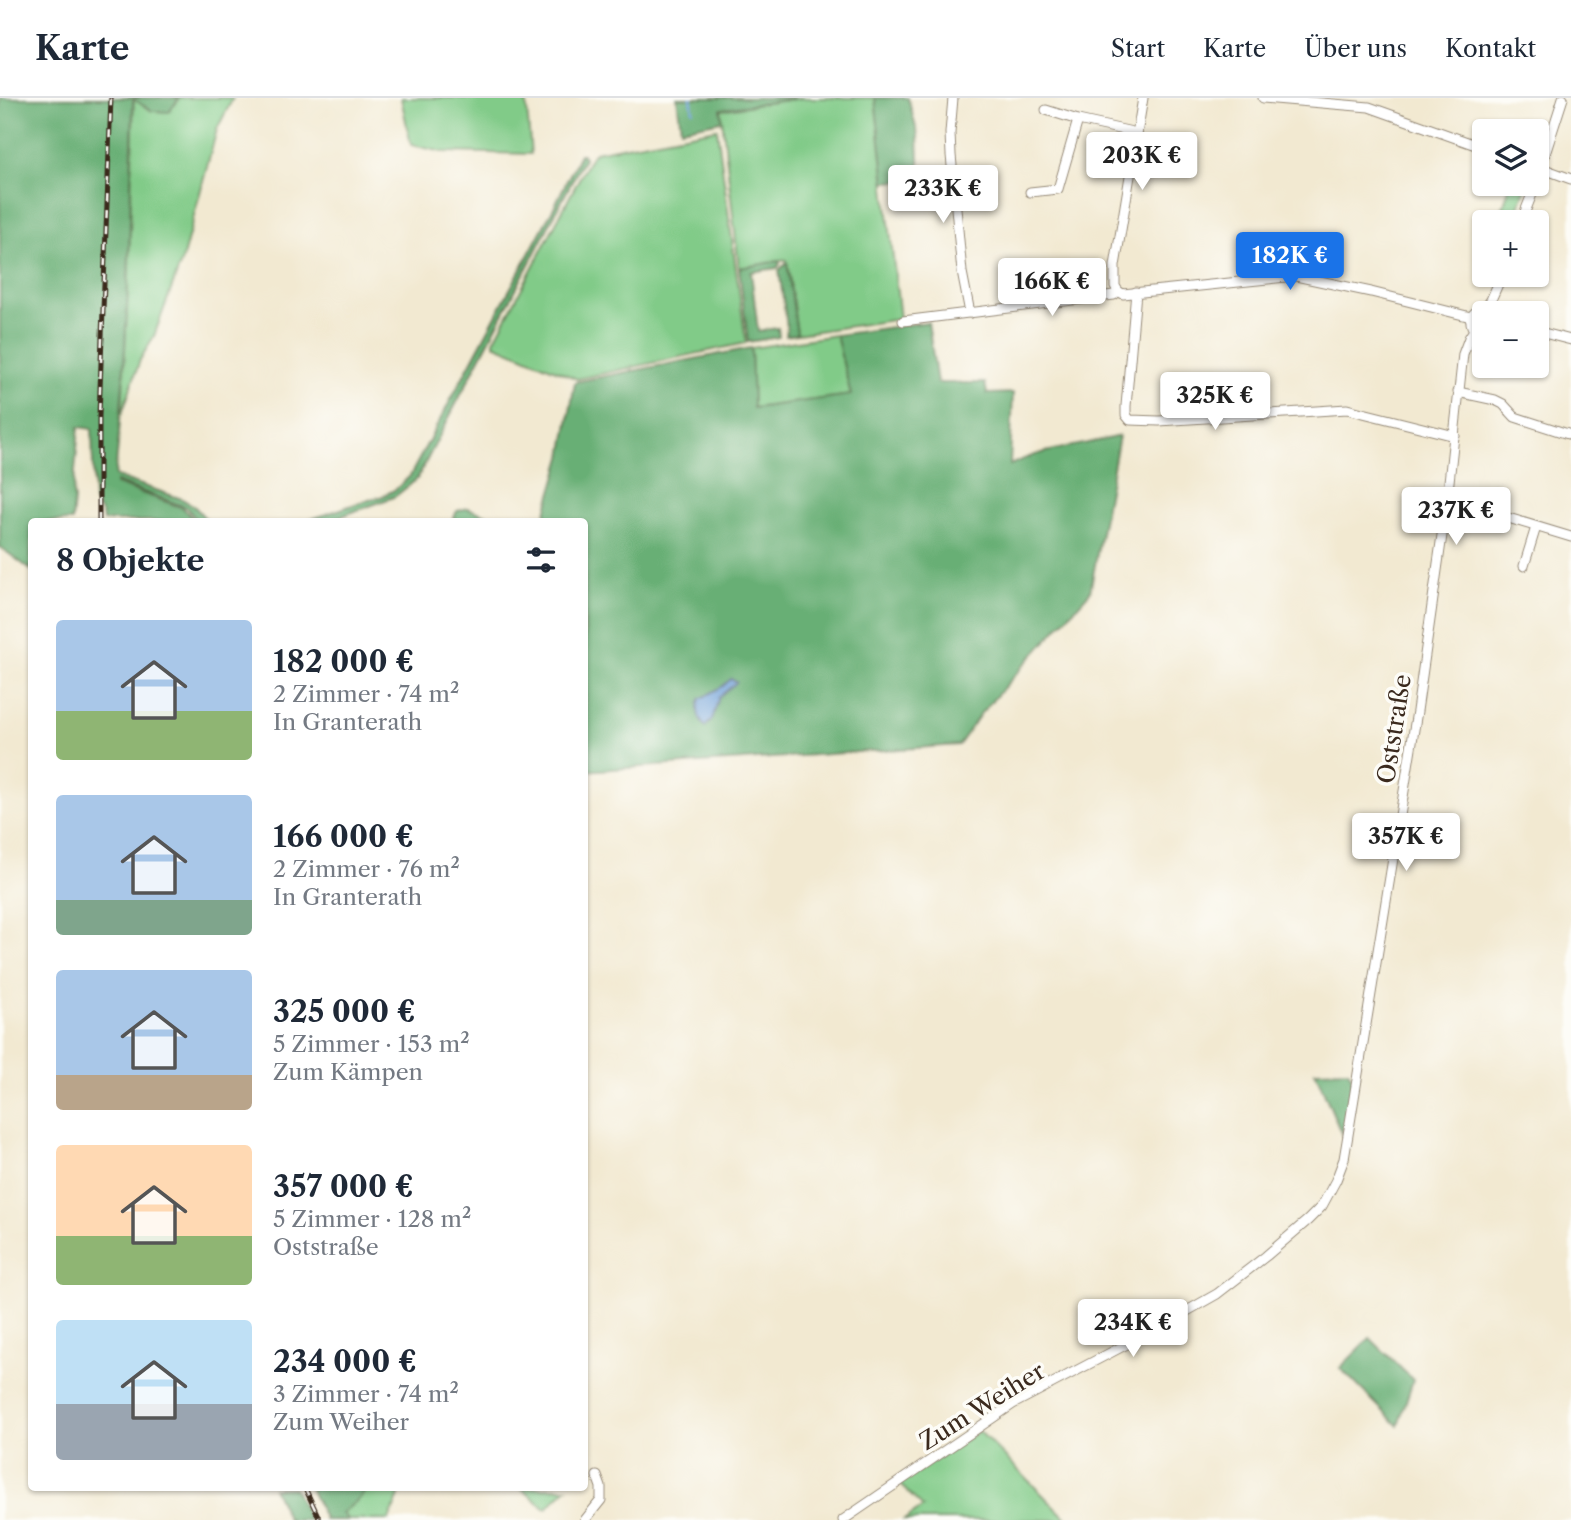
<!DOCTYPE html>
<html lang="de">
<meta charset="utf-8">
<style>
body{margin:0;font-family:"Libre Caslon Text",serif;background:#f6f6f7;color:#1f2937;height:100vh;display:flex;flex-direction:column;font-size:26px;white-space:nowrap}
*{box-sizing:border-box;margin:0}
p{font-size:23px;color:#747a83}
.icon{flex:none;width:38px;height:38px;fill:none;stroke:currentColor;stroke-width:2;stroke-linecap:round;stroke-linejoin:round}
.map{position:relative;flex:1;overflow:hidden}
.details{position:absolute;left:28px;top:420px;width:560px;height:973px;display:flex;flex-direction:column;background:#fff;border-radius:7px;box-shadow:0 2px 5px #0004}
.details>*{flex:none}
.tools{position:absolute;left:1472px;top:21px;display:grid;gap:14px}
.tools a{display:grid;place-items:center;width:77px;height:77px;border-radius:7px;background:#fff;box-shadow:0 2px 5px #0004;font-size:35px}
.price{position:absolute;translate:-50% -60px;padding:0 16px;border-radius:7px;background:#fff;color:#222;font-size:23px;line-height:46px;filter:drop-shadow(0 2px 4px #0008)}
.price::after{content:'';position:absolute;left:50%;top:42px;width:21px;height:16px;margin-left:-10px;background:inherit;clip-path:polygon(0 0,100% 0,50% 100%)}
.price.on{background:#1a73e8;color:#fff}
ul{padding:0;list-style:none}
li{display:flex;align-items:center;gap:21px;height:175px;padding:0 28px}
li span{display:grid;place-items:center;flex:none;width:196px;height:140px;border-radius:7px;color:#555}
li>.icon{margin-inline-start:auto}
span .icon{width:84px;height:84px;fill:#fffc;stroke-width:1}
li b{font-size:30px}
h2{display:flex;justify-content:space-between;align-items:center;height:84px;padding:0 28px;font-size:30px}
header{display:flex;align-items:center;gap:42px;box-sizing:border-box;height:98px;padding:0 35px;background:#fff;border-bottom:2px solid #e0e1e3}
header strong{font-size:33px}
nav{display:flex;gap:38px;margin-inline-start:auto;font-size:24px}
.map>svg:first-child{display:block}
</style>
<header>
<strong>Karte</strong>
<nav><a>Start</a><a>Karte</a><a>Über uns</a><a>Kontakt</a></nav>
</header>
<div class="map">
<svg width="1571" height="1422" viewBox="0 0 1571 1422">
<rect width="100%" height="100%" fill="#fdfcf7"/>
<filter id="ink" filterUnits="userSpaceOnUse"><feTurbulence type="fractalNoise" baseFrequency=".0143" numOctaves="2"/><feDisplacementMap in="SourceGraphic" scale="14" xChannelSelector="R" yChannelSelector="G"/><feConvolveMatrix kernelMatrix="1 2 1 2 8 2 1 2 1" color-interpolation-filters="sRGB"/></filter>
<filter id="wash" filterUnits="userSpaceOnUse"><feTurbulence type="fractalNoise" baseFrequency=".00686" numOctaves="4" result="noise"/><feDisplacementMap in="SourceGraphic" scale="28" xChannelSelector="R" yChannelSelector="G"/><feGaussianBlur stdDeviation="1.57" result="paint"/><feColorMatrix in="noise" values="0 0 0 0 0 0 0 0 0 0 0 0 0 0 0 0 0 1.4 0 .05"/><feComposite in="paint" operator="in"/></filter>
<g filter="url(#wash)">
<rect width="100%" height="100%" fill="#f2e9d1"/>
<!-- green -->
<g fill="#81cb88" stroke="#5e7a53" stroke-width="2">
<path d="M134 0 152 13 175 7 179 0H233L217 31 183 159 154 238 140 262 122 316 129 170Z"/>
<path d="M401 0H526L531 56 443 54 411 47Z"/>
<path d="M802 0H875L900 221 797 236 787 162 739 170 721 12Z"/>
<path d="M717 31 746 245 577 281 494 246V243L590 60 595 54Z"/>
<path d="M1510 86H1527L1517 114 1503 110Z"/>
<path d="M836 237 851 297 753 310 751 250Z"/>
<path d="M979 1333 1068 1422H904L923 1409 899 1386Z"/>
<path d="M367 1390H397L399 1398 389 1422H348L342 1415 360 1400Z"/>
<path d="M521 1390H567L546 1411Z"/>
</g>
<!-- forest -->
<g fill="#68af74" stroke="#526c49" stroke-width="2">
<path d="M0 0H179L169 14 152 13 133 1C130 127 128 253 115 378L182 401 194 408 208 423H198L186 409 116 384V386L183 410 195 423H103L102 416 94 404 92 331 79 329 73 396 74 401 72 423 32 424 31 472 0 449Z"/>
<path d="M677 0H802L721 11 722 23 681 31Z"/>
<path d="M875 0H908L918 37 920 82 885 84Z"/>
<path d="M580 56H583L584 61 581 66 417 381 396 398 386 402 328 423H306L361 404 383 398 396 391 410 378 554 109Z"/>
<path d="M779 163 780 166 777 170 751 174 758 233 778 230 779 239 748 244 739 170Z"/>
<path d="M787 165 797 236 786 238 787 229 779 172Z"/>
<path d="M928 224 937 285H985L987 296 1013 295 1010 367C1044 350 1082 348 1119 338L1090 494 981 615 959 647 585 673 584 424H543L562 359 575 284 751 250 753 310 851 297 836 237Z"/>
<path d="M467 410 503 423H504H452L457 413Z"/>
<path d="M1348 972 1353 981 1342 1037 1315 973Z"/>
<path d="M1370 1240 1413 1282 1398 1328 1340 1270Z"/>
<path d="M273 1390H294L309 1422H288Z"/>
<path d="M310 1390H367L360 1400 342 1415 348 1422H325Z"/>
</g>
<!-- water -->
<path fill="#6ea0d9" stroke="#54657c" stroke-width="2" d="M731 581 737 584 719 599 712 622 705 629C698 620 696 612 700 601L723 588Z"/>
<g fill="none" stroke-linecap="round" stroke-linejoin="round">
<!-- stream -->
<path stroke="#6ea0d9" stroke-width="2.5" d="M691 0 693 13"/>
</g>
</g>
<g filter="url(#ink)">
<g fill="none" stroke-linecap="round" stroke-linejoin="round">
<!-- minor casing -->
<g stroke="#968a78" stroke-width="11">
<g id="minor">
<path d="M953 0 950 35 951 57 962 174 970 215"/>
<path d="M1263 0 1369 9 1484 50"/>
<path d="M1046 12 1078 22 1137 35"/>
<path d="M1536 68 1571 81"/>
<path d="M1536 84 1563 0"/>
<path d="M1030 94 1058 91 1078 22"/>
<path d="M1521 124 1536 86"/>
<path d="M1118 193 1115 188V168L1143 0"/>
<path d="M1136 194 1126 308V317L1130 322 1159 323 1347 311 1455 338"/>
<path d="M1484 212 1491 202 1502 177"/>
<path d="M903 223 1114 197 1118 193 1123 196 1296 178 1371 194 1471 219"/>
<path d="M1536 233 1571 242"/>
<path d="M1484 234 1474 232C1468 223 1471 214 1481 212L1490 215"/>
<path d="M1458 294 1495 302 1503 306 1515 319 1571 337"/>
<path d="M1505 419 1571 439"/>
<path d="M1524 468 1536 429"/>
<path d="M585 1422 601 1402V1389L597 1378"/>
<path d="M843 1422 1013 1306 1148 1235 1217 1196 1266 1158 1308 1122 1322 1108 1336 1082 1344 1061 1348 1037 1417 613 1447 402 1463 256 1469 240 1474 232"/>
</g>
</g>
<!-- minor -->
<use href="#minor" stroke="#fff" stroke-width="9"/>
<!-- rail casing -->
<g stroke="#3b2a1e" stroke-width="5">
<g id="rail">
<path d="M99 424V318L111 0"/>
<path d="M305 1390 320 1422"/>
</g>
</g>
<!-- rail -->
<use href="#rail" stroke="#fdfcf7" stroke-width="2.5" stroke-dasharray="8" stroke-linecap="butt"/>
</g>
</g>
<g text-anchor="middle" dominant-baseline="central" stroke-width="7" stroke-linejoin="round" paint-order="stroke">
<!-- street labels -->
<g font-size="24" fill="#3b2a1e" stroke="#fdfcf7">
<text transform="translate(1394 631) rotate(-81)">Oststraße</text>
<text transform="translate(982 1308) rotate(-32)">Zum Weiher</text>
</g>
</g>
</svg>
<div class="tools">
<a><svg class="icon" aria-label="layers" viewBox="0 0 24 24"><path d="M12 4l9 5-9 5-9-5zM3 14l9 5 9-5"/></svg></a>
<a>+</a>
<a>−</a>
</div>
<b class="price" style="left:1142px;top:94px">203K €</b>
<b class="price" style="left:943px;top:127px">233K €</b>
<b class="price on" style="left:1290px;top:194px">182K €</b>
<b class="price" style="left:1052px;top:220px">166K €</b>
<b class="price" style="left:1215px;top:334px">325K €</b>
<b class="price" style="left:1456px;top:449px">237K €</b>
<b class="price" style="left:1406px;top:775px">357K €</b>
<b class="price" style="left:1133px;top:1261px">234K €</b>
<section class="details">
<h2>8 Objekte<svg class="icon" aria-label="filters" viewBox="0 0 24 24"><path d="M4 7h16M4 17h16"/><circle cx="9" cy="7" r="2"/><circle cx="15" cy="17" r="2"/></svg></h2>
<ul>
<li><span style="background:linear-gradient(#a9c7e8 65%,#8fb573 0)"><svg class="icon" aria-label="home" viewBox="0 0 24 24"><path d="M3 11l9-7 9 7M6 9v11h12V9"/></svg></span><div><b>182 000 €</b><p>2 Zimmer · 74 m²</p><p>In Granterath</p></div></li>
<li><span style="background:linear-gradient(#a9c7e8 75%,#7fa58c 0)"><svg class="icon" aria-label="home" viewBox="0 0 24 24"><path d="M3 11l9-7 9 7M6 9v11h12V9"/></svg></span><div><b>166 000 €</b><p>2 Zimmer · 76 m²</p><p>In Granterath</p></div></li>
<li><span style="background:linear-gradient(#a9c7e8 75%,#b9a48a 0)"><svg class="icon" aria-label="home" viewBox="0 0 24 24"><path d="M3 11l9-7 9 7M6 9v11h12V9"/></svg></span><div><b>325 000 €</b><p>5 Zimmer · 153 m²</p><p>Zum Kämpen</p></div></li>
<li><span style="background:linear-gradient(#ffd9b3 65%,#8fb573 0)"><svg class="icon" aria-label="home" viewBox="0 0 24 24"><path d="M3 11l9-7 9 7M6 9v11h12V9"/></svg></span><div><b>357 000 €</b><p>5 Zimmer · 128 m²</p><p>Oststraße</p></div></li>
<li><span style="background:linear-gradient(#bfe0f5 60%,#9aa5b1 0)"><svg class="icon" aria-label="home" viewBox="0 0 24 24"><path d="M3 11l9-7 9 7M6 9v11h12V9"/></svg></span><div><b>234 000 €</b><p>3 Zimmer · 74 m²</p><p>Zum Weiher</p></div></li>
</ul>
</section>
</div>
